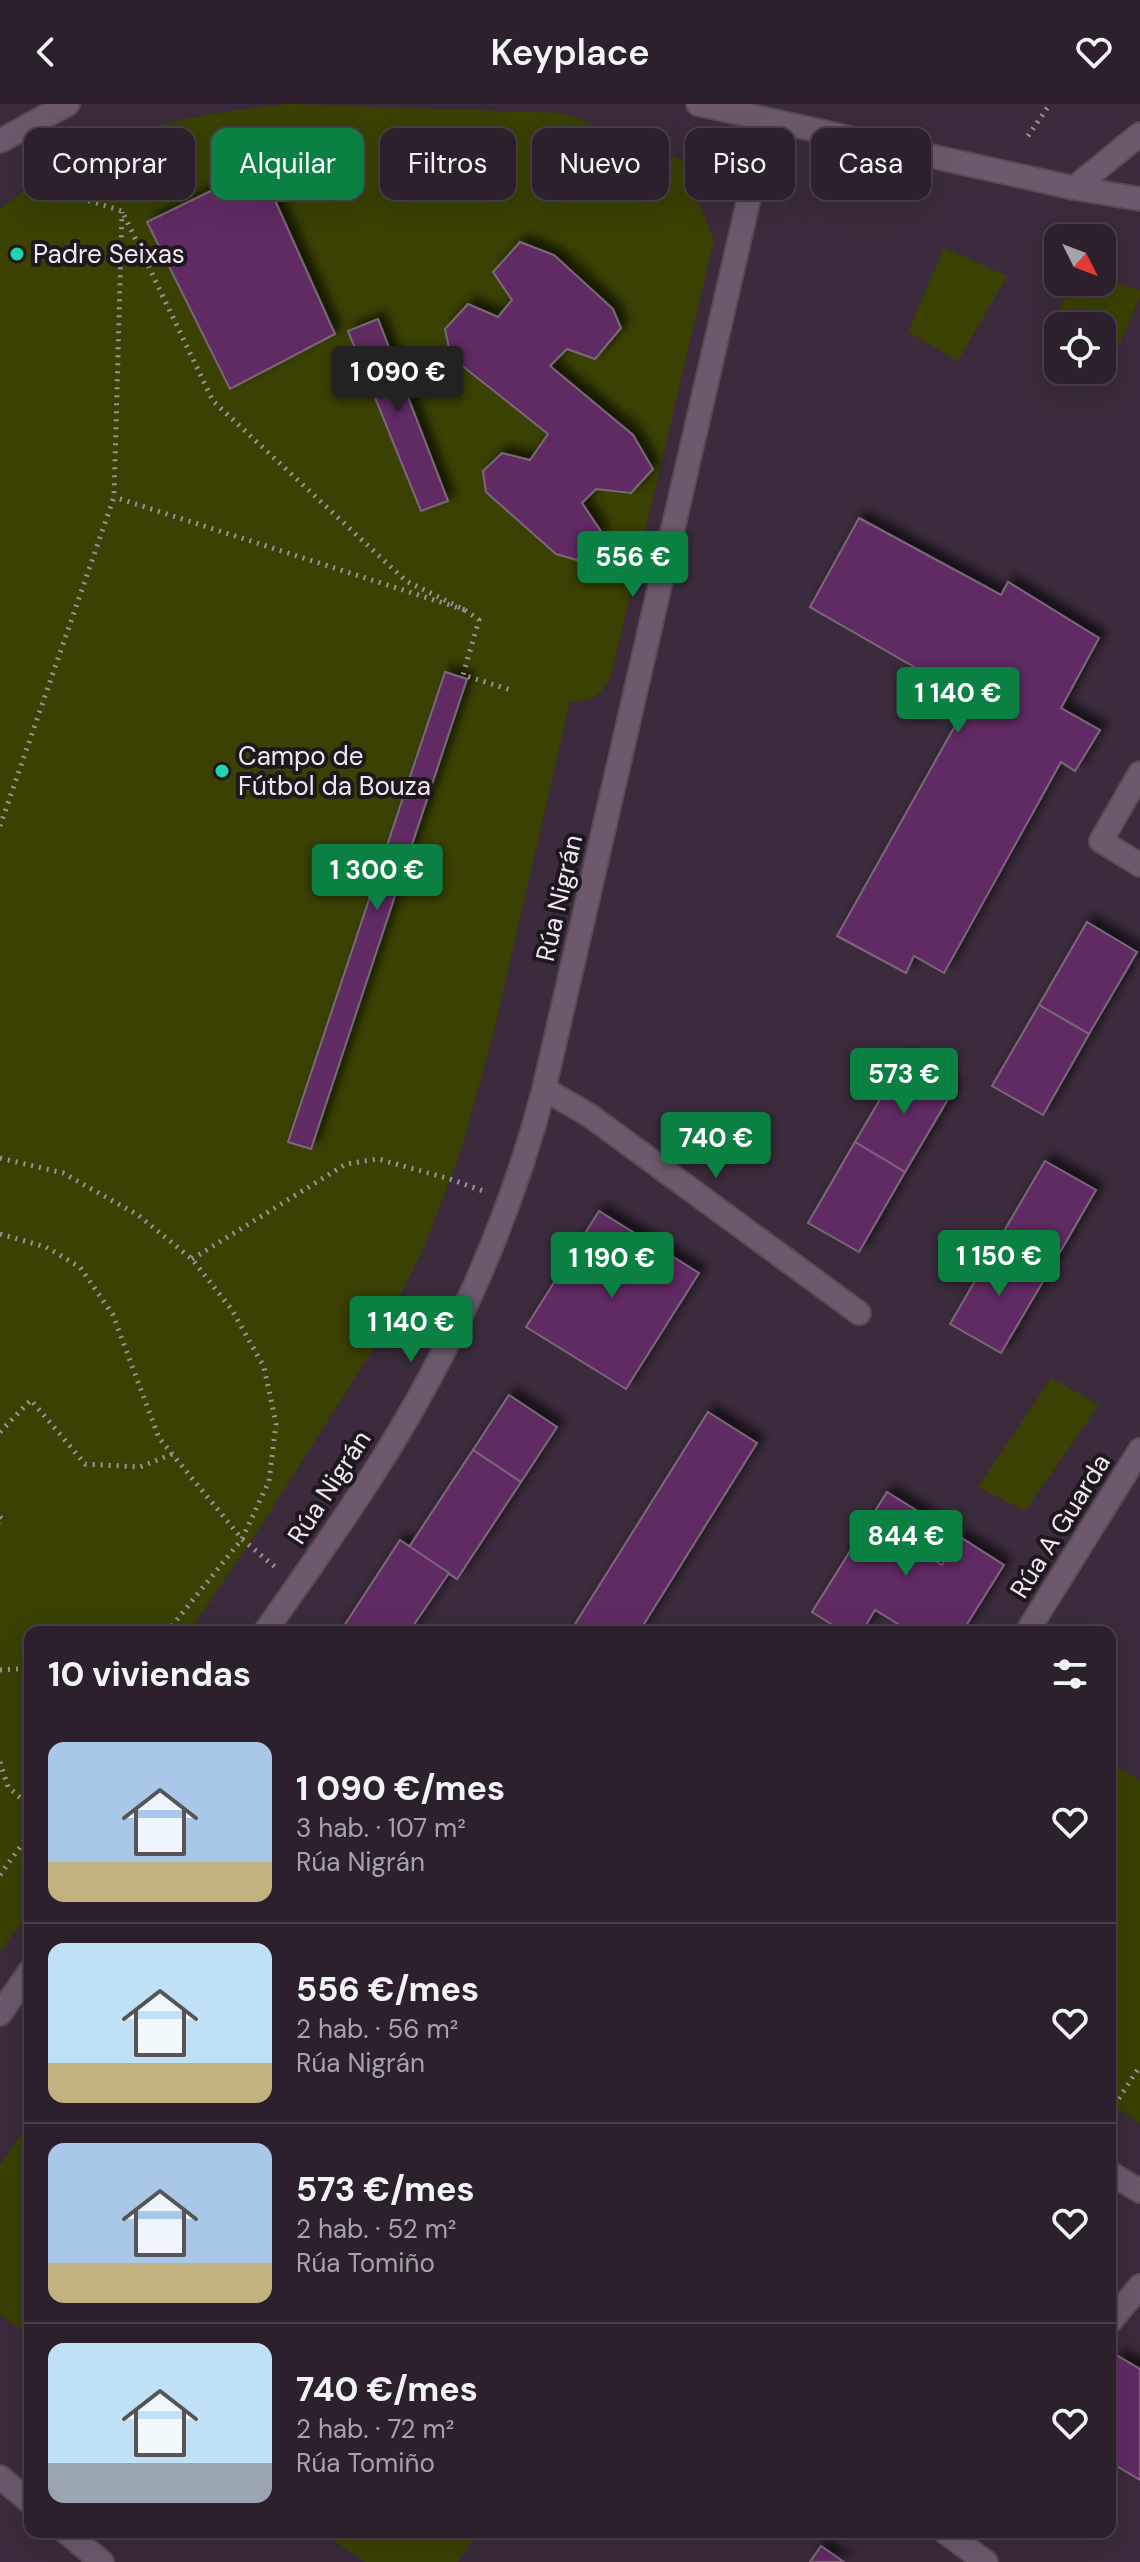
<!DOCTYPE html>
<html lang="es">
<meta charset="utf-8">
<style>
body{margin:0;font-family:"DM Sans",sans-serif;background:#382d39;color:#f1f3f6;height:100vh;display:flex;flex-direction:column;font-size:30px;white-space:nowrap}
*{box-sizing:border-box;margin:0}
p{font-size:26px;color:#a6a3aa}
.icon{flex:none;width:44px;height:44px;fill:none;stroke:currentColor;stroke-width:2;stroke-linecap:round;stroke-linejoin:round}
.map{position:relative;flex:1;overflow:hidden}
.details{position:absolute;left:24px;top:1522px;width:1092px;height:912px;display:flex;flex-direction:column;background:#2c202d;border-radius:16px;box-shadow:0 8px 32px #0002,0 0 0 2px #483e49}
.details>*{flex:none}
.top-card{position:absolute;left:24px;top:24px;width:1092px;height:72px;display:flex;gap:16px}
.needle{width:52px;rotate:132deg}
.tools{position:absolute;left:1044px;top:120px;display:grid;gap:16px}
.tools a{display:grid;place-items:center;width:72px;height:72px;border-radius:16px;background:#2c202d;box-shadow:0 8px 32px #0002,0 0 0 2px #483e49;font-size:40px}
.price{position:absolute;translate:-50% -68px;padding:0 18px;border-radius:8px;background:#0b8043;color:#fff;font-size:26px;line-height:52px;filter:drop-shadow(0 2px 4px #0008)}
.price::after{content:'';position:absolute;left:50%;top:48px;width:24px;height:18px;margin-left:-12px;background:inherit;clip-path:polygon(0 0,100% 0,50% 100%)}
.price.current{background:#222;color:#fff}
ul{padding:0;list-style:none}
li{display:flex;align-items:center;gap:24px;height:200px;padding:0 24px}
li+li{border-top:2px solid #483e49}
li span{display:grid;place-items:center;flex:none;width:224px;height:160px;border-radius:16px;color:#555}
li>.icon{margin-inline-start:auto}
span .icon{width:96px;height:96px;fill:#fffc;stroke-width:1}
li b{font-size:34px}
h2{display:flex;justify-content:space-between;align-items:center;height:96px;padding:0 24px;font-size:34px}
.pill{padding:0 28px;border-radius:16px;background:#2c202d;box-shadow:0 8px 32px #0002,0 0 0 2px #483e49;font-size:28px;line-height:72px}
.pill.current{background:#0b8043;color:#fff}
header{display:flex;justify-content:space-between;align-items:center;height:104px;padding:0 24px;background:#2c202d;font-size:36px;font-weight:600}
.map>svg:first-child{display:block}
</style>
<header><svg class="icon" aria-label="back" viewBox="0 0 24 24"><path d="M15 5l-7 7 7 7"/></svg>Keyplace<svg class="icon" aria-label="heart" viewBox="0 0 24 24"><path d="M12 20l-8-8c-3-5 5-10 8-4 3-6 11-1 8 4z"/></svg></header>
<div class="map">
<svg width="1140" height="2458" viewBox="0 0 1140 2458">
<defs>
<filter id="shadow"><feDropShadow dx="7" dy="-7" stdDeviation="4" flood-color="#0009"/></filter>
</defs>
<rect width="100%" height="100%" fill="#3b2b3c"/>
<!-- green -->
<g fill="#3a4103">
<path d="M287 0 563 9 682 56 714 136 612 568C604 590 594 597 570 598L495 923 462 1044 425 1141 372 1247 261 1422 189 1528H30V1807L0 1848V105C25 87 50 64 77 51 148 17 210 9 287 0Z"/>
<path d="M944 144 1007 172 958 257 908 228Z"/>
<path d="M1102 175 1140 186V192L1111 260 1102 253V222H1058V224L1051 219 1074 178H1102Z"/>
<path d="M1051 1274 1099 1301 1025 1407 978 1383Z"/>
<path d="M1110 1658 1140 1677V2019L1110 1999Z"/>
<path d="M30 2017V2231L0 2211V2061Z"/>
<path d="M321 2428H478L458 2458H365Z"/>
</g>
<!-- building -->
<g fill="#602b63" stroke="#7a687a" stroke-width="2" filter="url(#shadow)">
<path d="M260 63 335 230 230 285 147 118Z"/>
<path d="M520 138 554 151 613 205 621 224 595 255 567 245 550 262 633 331 653 365 631 389 596 385 582 399 602 429 577 456 556 450 486 388 483 367 502 349 530 356 548 330 451 253 445 225 468 200 498 213 512 196 493 168Z"/>
<path d="M378 215 448 397 421 407 348 227Z"/>
<path d="M859 414 1001 491 1008 478 1099 534 1061 604 1100 626 1075 667 1061 658 944 869 914 852 906 869 837 832 970 595 810 503Z"/>
<path d="M445 568 467 575 311 1045 288 1038Z"/>
<path d="M1087 818 1137 848 1089 930 1039 901Z"/>
<path d="M1039 901 1089 930 1043 1011 992 982Z"/>
<path d="M903 956 954 985 905 1068 855 1038Z"/>
<path d="M855 1038 905 1068 859 1148 808 1119Z"/>
<path d="M1045 1057 1096 1086 1048 1169 997 1139Z"/>
<path d="M599 1107 699 1169 626 1285 526 1223Z"/>
<path d="M997 1139 1048 1169 1001 1249 950 1220Z"/>
<path d="M509 1291 557 1323 521 1378 473 1346Z"/>
<path d="M708 1308 757 1339 639 1528H570Z"/>
<path d="M473 1346 521 1378 457 1475 409 1443Z"/>
<path d="M887 1388 932 1416 915 1444 942 1461 960 1433 1004 1461 962 1528H900L903 1523 875 1506 862 1528H844L812 1508Z"/>
<path d="M400 1436 449 1469 409 1528H340Z"/>
<path d="M1118 2252 1140 2265V2376L1110 2358V2266Z"/>
<path d="M821 2442 844 2458H810Z"/>
</g>
<g fill="none" stroke-linecap="round" stroke-linejoin="round">
<!-- minor casing -->
<g stroke="#584a58" stroke-width="26">
<g id="minor">
<path d="M698 0 1074 84 1140 95"/>
<path d="M0 37 68 0"/>
<path d="M1074 84 1140 30"/>
<path d="M1140 669 1101 737 1140 761"/>
<path d="M544 985 589 1011 859 1209"/>
<path d="M265 1528C302 1475 340 1422 375 1367 450 1250 509 1119 544 985L767 16"/>
<path d="M1027 1528 1140 1346"/>
<path d="M0 1910 30 1867"/>
<path d="M1110 2069 1140 2087"/>
<path d="M1110 2218 1140 2182"/>
<path d="M0 2373 30 2398"/>
<path d="M66 2428 102 2458"/>
<path d="M945 2428 986 2458"/>
</g>
</g>
<!-- path -->
<g stroke="#9d919e" stroke-width="5" stroke-dasharray="2 6" stroke-linecap="butt">
<path d="M1028 32 1050 0"/>
<path d="M35 80 122 107 213 297 406 477 465 506 114 393"/>
<path d="M465 506 479 516 463 571 511 586"/>
<path d="M0 722 114 393 122 108"/>
<path d="M0 1054 63 1069 138 1111 192 1155 232 1206 264 1263 276 1320 269 1377 242 1435 167 1528"/>
<path d="M0 1130 46 1143 80 1163 113 1211 159 1334 242 1435 275 1463"/>
<path d="M192 1155 346 1060 378 1055 450 1075 483 1087"/>
<path d="M0 1328 31 1296 85 1360 140 1363 172 1350"/>
<path d="M0 1413 3 1416 0 1419"/>
<path d="M0 1566 30 1564"/>
<path d="M0 1658 8 1683 30 1702"/>
<path d="M0 1771 30 1729"/>
<path d="M1110 2008 1140 1962"/>
</g>
<!-- minor -->
<use href="#minor" stroke="#6c5a6c" stroke-width="22"/>
</g>
<!-- markers -->
<g fill="#1fd5b0" stroke="#1e171e" stroke-width="3">
<circle cx="17" cy="150" r="8"/>
<circle cx="222" cy="667" r="8"/>
</g>
<g text-anchor="middle" dominant-baseline="central" stroke-width="8" stroke-linejoin="round" paint-order="stroke">
<!-- poi labels -->
<g font-size="26" fill="#f1e7f2" stroke="#1e171e" text-anchor="start">
<text x="33" y="150">Padre Seixas</text>
<text x="238" y="652">Campo de<tspan x="238" dy="30">Fútbol da Bouza</tspan></text>
</g>
<!-- street labels -->
<g font-size="26" fill="#f1e7f2" stroke="#1e171e">
<text transform="translate(559 794) rotate(-77)">Rúa Nigrán</text>
<text transform="translate(329 1383) rotate(-57)">Rúa Nigrán</text>
<text transform="translate(1060 1422) rotate(-58)">Rúa A Guarda</text>
</g>
</g>
</svg>
<div class="tools">
<a><svg class="needle" viewBox="-14 -14 28 28"><path d="M0-13l5 13h-10z" fill="#e53935"/><path d="M0 13l5-13h-10z" fill="#a6a3aa"/></svg></a>
<a><svg class="icon" aria-label="locate" viewBox="0 0 24 24"><circle cx="12" cy="12" r="6"/><path d="M12 2v4M12 18v4M2 12h4M18 12h4"/></svg></a>
</div>
<b class="price current" style="left:398px;top:310px">1 090 €</b>
<b class="price" style="left:633px;top:495px">556 €</b>
<b class="price" style="left:958px;top:631px">1 140 €</b>
<b class="price" style="left:377px;top:808px">1 300 €</b>
<b class="price" style="left:904px;top:1012px">573 €</b>
<b class="price" style="left:716px;top:1076px">740 €</b>
<b class="price" style="left:999px;top:1194px">1 150 €</b>
<b class="price" style="left:612px;top:1196px">1 190 €</b>
<b class="price" style="left:411px;top:1260px">1 140 €</b>
<b class="price" style="left:906px;top:1474px">844 €</b>
<div class="top-card">
<a class="pill">Comprar</a>
<a class="pill current">Alquilar</a>
<a class="pill">Filtros</a>
<a class="pill">Nuevo</a>
<a class="pill">Piso</a>
<a class="pill">Casa</a>
</div>
<section class="details">
<h2>10 viviendas<svg class="icon" aria-label="filters" viewBox="0 0 24 24"><path d="M4 7h16M4 17h16"/><circle cx="9" cy="7" r="2"/><circle cx="15" cy="17" r="2"/></svg></h2>
<ul>
<li><span style="background:linear-gradient(#a9c7e8 75%,#c2b280 0)"><svg class="icon" aria-label="home" viewBox="0 0 24 24"><path d="M3 11l9-7 9 7M6 9v11h12V9"/></svg></span><div><b>1 090 €/mes</b><p>3 hab. · 107 m²</p><p>Rúa Nigrán</p></div><svg class="icon" aria-label="heart" viewBox="0 0 24 24"><path d="M12 20l-8-8c-3-5 5-10 8-4 3-6 11-1 8 4z"/></svg></li>
<li><span style="background:linear-gradient(#bfe0f5 75%,#c2b280 0)"><svg class="icon" aria-label="home" viewBox="0 0 24 24"><path d="M3 11l9-7 9 7M6 9v11h12V9"/></svg></span><div><b>556 €/mes</b><p>2 hab. · 56 m²</p><p>Rúa Nigrán</p></div><svg class="icon" aria-label="heart" viewBox="0 0 24 24"><path d="M12 20l-8-8c-3-5 5-10 8-4 3-6 11-1 8 4z"/></svg></li>
<li><span style="background:linear-gradient(#a9c7e8 75%,#c2b280 0)"><svg class="icon" aria-label="home" viewBox="0 0 24 24"><path d="M3 11l9-7 9 7M6 9v11h12V9"/></svg></span><div><b>573 €/mes</b><p>2 hab. · 52 m²</p><p>Rúa Tomiño</p></div><svg class="icon" aria-label="heart" viewBox="0 0 24 24"><path d="M12 20l-8-8c-3-5 5-10 8-4 3-6 11-1 8 4z"/></svg></li>
<li><span style="background:linear-gradient(#bfe0f5 75%,#9aa5b1 0)"><svg class="icon" aria-label="home" viewBox="0 0 24 24"><path d="M3 11l9-7 9 7M6 9v11h12V9"/></svg></span><div><b>740 €/mes</b><p>2 hab. · 72 m²</p><p>Rúa Tomiño</p></div><svg class="icon" aria-label="heart" viewBox="0 0 24 24"><path d="M12 20l-8-8c-3-5 5-10 8-4 3-6 11-1 8 4z"/></svg></li>
</ul>
</section>
</div>
